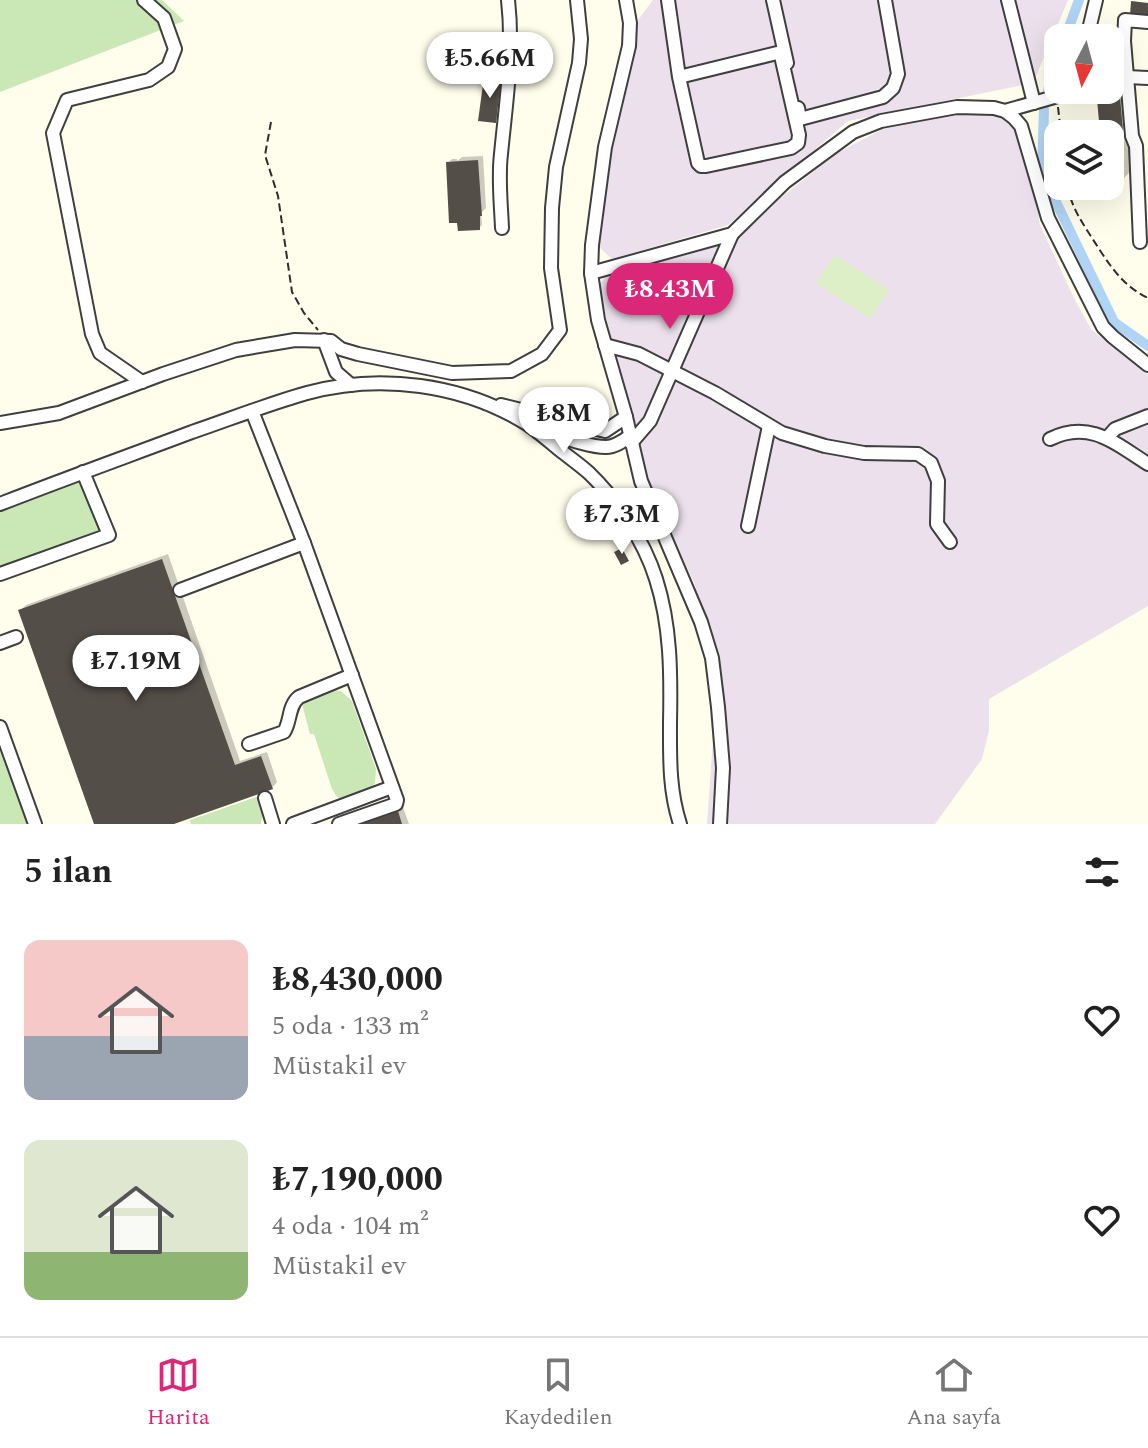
<!DOCTYPE html>
<html lang="tr">
<meta charset="utf-8">
<style>
body{margin:0;font-family:Spectral,serif;background:#f2f2f2;color:#222;height:100vh;display:flex;flex-direction:column;font-size:30px;white-space:nowrap}
*{box-sizing:border-box;margin:0}
p{font-size:26px;color:#767676}
.icon{flex:none;width:44px;height:44px;fill:none;stroke:currentColor;stroke-width:2;stroke-linecap:round;stroke-linejoin:round}
.map{position:relative;height:824px;overflow:hidden}
.sheet{display:flex;flex-direction:column;background:#fff;flex:1}
.sheet>*{flex:none}
.needle{width:52px;rotate:186deg}
.fabs{position:absolute;left:1044px;top:24px;display:grid;gap:16px}
.fabs a{display:grid;place-items:center;width:80px;height:80px;border-radius:16px;background:#fff;box-shadow:0 8px 32px #0002;font-size:40px}
.price{position:absolute;translate:-50% -68px;padding:0 18px;border-radius:28px;background:#fff;color:#222;font-size:26px;line-height:52px;filter:drop-shadow(0 2px 4px #0008)}
.price::after{content:'';position:absolute;left:50%;top:48px;width:24px;height:18px;margin-left:-12px;background:inherit;clip-path:polygon(0 0,100% 0,50% 100%)}
.price.on{background:#db2777;color:#fff}
ul{padding:0;list-style:none}
li{display:flex;align-items:center;gap:24px;height:200px;padding:0 24px}
li span{display:grid;place-items:center;flex:none;width:224px;height:160px;border-radius:16px;color:#555}
li>.icon{margin-inline-start:auto}
span .icon{width:96px;height:96px;fill:#fffc;stroke-width:1}
li b{font-size:34px}
h2{display:flex;justify-content:space-between;align-items:center;height:96px;padding:0 24px;font-size:34px}
.tab-bar{display:flex;justify-content:space-around;align-items:center;height:112px;border-top:2px solid #e0e0e0;background:#fff;font-size:22px;color:#767676}
.tab-bar a{display:grid;justify-items:center;gap:4px}
.tab-bar .on{color:#db2777}
.map>svg:first-child{display:block}
</style>
<div class="map">
<svg width="1148" height="824" viewBox="0 0 1148 824">
<rect width="100%" height="100%" fill="#fffdeb"/>
<!-- industrial -->
<g fill="#ebe0eb">
<path d="M653 0H1068L1033 83 848 121 728 225 612 259 599 247 613 143 636 49 635 24Z"/>
<path d="M968 112 1002 116 1012 124 1021 135 1029 163 1040 225 1074 298 1091 329 1148 375V606L989 699V731L982 759 935 824H707L714 726 710 678 703 636 691 608 696 587 652 492 609 332 599 285 604 278 745 226 837 153 887 127 941 115Z"/>
</g>
<!-- green -->
<g fill="#cae8b6">
<path d="M0 0H162L184 21 0 92Z"/>
<path d="M74 476 83 482 108 524 101 532 0 569V504Z"/>
<path d="M333 690 341 691 352 701 376 769 375 783 370 790 342 800 337 797 332 789 314 734H310L302 704 303 701Z"/>
<path d="M0 718 38 824H0Z"/>
<path d="M259 796 263 811 261 824H191L190 820Z"/>
</g>
<!-- pitch -->
<path fill="#ddefc7" d="M835 255 889 290 870 319 816 283Z"/>
<!-- shadow -->
<g fill="#0003">
<path d="M490 35 502 36 498 65 494 69 486 39Z"/>
<path d="M489 74 504 76 499 118 495 121 486 78Z"/>
<path d="M1128 90 1130 121 1122 129 1099 100 1107 91Z"/>
<path d="M1130 138 1132 170 1123 179H1110V140Z"/>
<path d="M483 156 486 208 481 213 482 225 479 228 448 163 452 159H457V161L462 157Z"/>
<path d="M168 554 240 761 267 752 277 782 272 788 168 824H96L20 611 26 605Z"/>
<path d="M403 807 409 824H362L367 820Z"/>
</g>
<g fill="none" stroke-linecap="round" stroke-linejoin="round">
<!-- canal -->
<g stroke="#b0d4f5" stroke-width="10">
<path d="M1065 38 1079 0"/>
<path d="M1048 90 1058 57"/>
<path d="M1044 109 1042 173 1114 322 1148 346"/>
</g>
</g>
<!-- building -->
<g fill="#544e48">
<path d="M1131 1 1148 3V18L1130 16Z"/>
<path d="M484 38 499 40 495 71 480 69Z"/>
<path d="M484 77 501 79 496 123 478 121Z"/>
<path d="M1120 97 1123 131 1100 133 1097 99Z"/>
<path d="M1122 145 1124 181H1110V146Z"/>
<path d="M478 160 482 216H480V230L458 231 457 223H449L446 162Z"/>
<path d="M622 548 629 561 621 565 614 552Z"/>
<path d="M162 559 235 765 261 756 273 789 174 824H94L18 610Z"/>
<path d="M398 811 402 824H362Z"/>
</g>
<g fill="none" stroke-linecap="round" stroke-linejoin="round">
<!-- minor casing -->
<g stroke="#3f3f3f" stroke-width="16">
<g id="minor">
<path d="M668 0 679 77 698 163 701 166H706L791 148 798 143 799 135 781 56 777 53 679 77"/>
<path d="M773 0 787 63"/>
<path d="M1008 0 1034 103"/>
<path d="M1087 38 1096 0"/>
<path d="M1110 81 1127 77 1148 78"/>
<path d="M798 108 800 119 883 97 893 88 898 74 885 0"/>
<path d="M1005 111 1079 90"/>
<path d="M502 228C501 203 498 178 501 154 506 102 514 52 508 0"/>
<path d="M1140 242 1136 146 1132 136 1124 41 1125 20 1148 22"/>
<path d="M591 273 592 245 605 147 629 46 630 23 626 0"/>
<path d="M324 340 336 372 351 385"/>
<path d="M605 345 639 354 715 393 782 433 825 446 864 453 918 454 931 463 938 481 937 524 950 542"/>
<path d="M142 382 100 353 92 334 53 133 67 100 149 80 168 67 175 49 164 18 144 0"/>
<path d="M501 405 605 431 626 417"/>
<path d="M252 411 304 543 397 800 396 804 339 824"/>
<path d="M0 423 59 413 163 374 236 350 295 340 331 341 341 349 358 354 452 373 511 371 542 354 560 330 551 268 552 208 556 167 579 63 581 39 577 0"/>
<path d="M536 428C556 434 586 447 606 447 615 447 623 441 630 436"/>
<path d="M1107 438 1115 429 1148 416"/>
<path d="M1050 439C1090 419 1116 444 1148 464"/>
<path d="M631 443 650 421 732 234"/>
<path d="M0 504C64 479 128 456 192 432 230 419 268 404 307 393 380 373 463 384 527 424 539 432 550 442 560 450 570 458 580 465 589 473 618 501 644 541 656 579 671 626 671 674 670 723 670 758 669 790 680 824"/>
<path d="M748 526 769 426"/>
<path d="M0 574 109 535 83 472"/>
<path d="M180 590 304 543"/>
<path d="M0 643 16 637"/>
<path d="M0 727 35 824"/>
<path d="M249 744 284 732C291 721 288 706 299 697L352 675"/>
<path d="M265 798 273 824"/>
<path d="M293 824 392 787"/>
<path d="M720 824 723 768 718 707 712 658 701 622 641 481 626 417 598 320 591 273 732 234 785 182 853 132 881 121 957 107 994 108 1005 111 1014 118 1021 126 1048 218 1103 327 1113 337 1148 365"/>
</g>
</g>
<!-- path -->
<g stroke="#2e2e2e" stroke-width="2" stroke-dasharray="8 4" stroke-linecap="butt">
<path d="M1058 107 1061 134"/>
<path d="M271 122 265 155 278 196 292 292 304 313 318 330"/>
<path d="M1067 186C1074 214 1085 226 1099 249 1113 270 1125 287 1148 298"/>
</g>
<!-- minor -->
<use href="#minor" stroke="#fff" stroke-width="12"/>
</g>
</svg>
<div class="fabs">
<a><svg class="needle" viewBox="-14 -14 28 28"><path d="M0-13l5 13h-10z" fill="#e53935"/><path d="M0 13l5-13h-10z" fill="#767676"/></svg></a>
<a><svg class="icon" aria-label="layers" viewBox="0 0 24 24"><path d="M12 4l9 5-9 5-9-5zM3 14l9 5 9-5"/></svg></a>
</div>
<b class="price" style="left:490px;top:100px">₺5.66M</b>
<b class="price on" style="left:670px;top:331px">₺8.43M</b>
<b class="price" style="left:564px;top:455px">₺8M</b>
<b class="price" style="left:622px;top:556px">₺7.3M</b>
<b class="price" style="left:136px;top:703px">₺7.19M</b>
</div>
<section class="sheet">
<h2>5 ilan<svg class="icon" aria-label="filters" viewBox="0 0 24 24"><path d="M4 7h16M4 17h16"/><circle cx="9" cy="7" r="2"/><circle cx="15" cy="17" r="2"/></svg></h2>
<ul>
<li><span style="background:linear-gradient(#f6c9c9 60%,#9aa5b1 0)"><svg class="icon" aria-label="home" viewBox="0 0 24 24"><path d="M3 11l9-7 9 7M6 9v11h12V9"/></svg></span><div><b>₺8,430,000</b><p>5 oda · 133 m²</p><p>Müstakil ev</p></div><svg class="icon" aria-label="heart" viewBox="0 0 24 24"><path d="M12 20l-8-8c-3-5 5-10 8-4 3-6 11-1 8 4z"/></svg></li>
<li><span style="background:linear-gradient(#dfe7d0 70%,#8fb573 0)"><svg class="icon" aria-label="home" viewBox="0 0 24 24"><path d="M3 11l9-7 9 7M6 9v11h12V9"/></svg></span><div><b>₺7,190,000</b><p>4 oda · 104 m²</p><p>Müstakil ev</p></div><svg class="icon" aria-label="heart" viewBox="0 0 24 24"><path d="M12 20l-8-8c-3-5 5-10 8-4 3-6 11-1 8 4z"/></svg></li>
</ul>
</section>
<nav class="tab-bar">
<a class="on"><svg class="icon" aria-label="map" viewBox="0 0 24 24"><path d="M3 6l6-2 6 2 6-2v14l-6 2-6-2-6 2zM9 4v14M15 6v14"/></svg>Harita</a>
<a><svg class="icon" aria-label="saved" viewBox="0 0 24 24"><path d="M7 4h10v16l-5-4-5 4z"/></svg>Kaydedilen</a>
<a><svg class="icon" aria-label="home" viewBox="0 0 24 24"><path d="M3 11l9-7 9 7M6 9v11h12V9"/></svg>Ana sayfa</a>
</nav>
